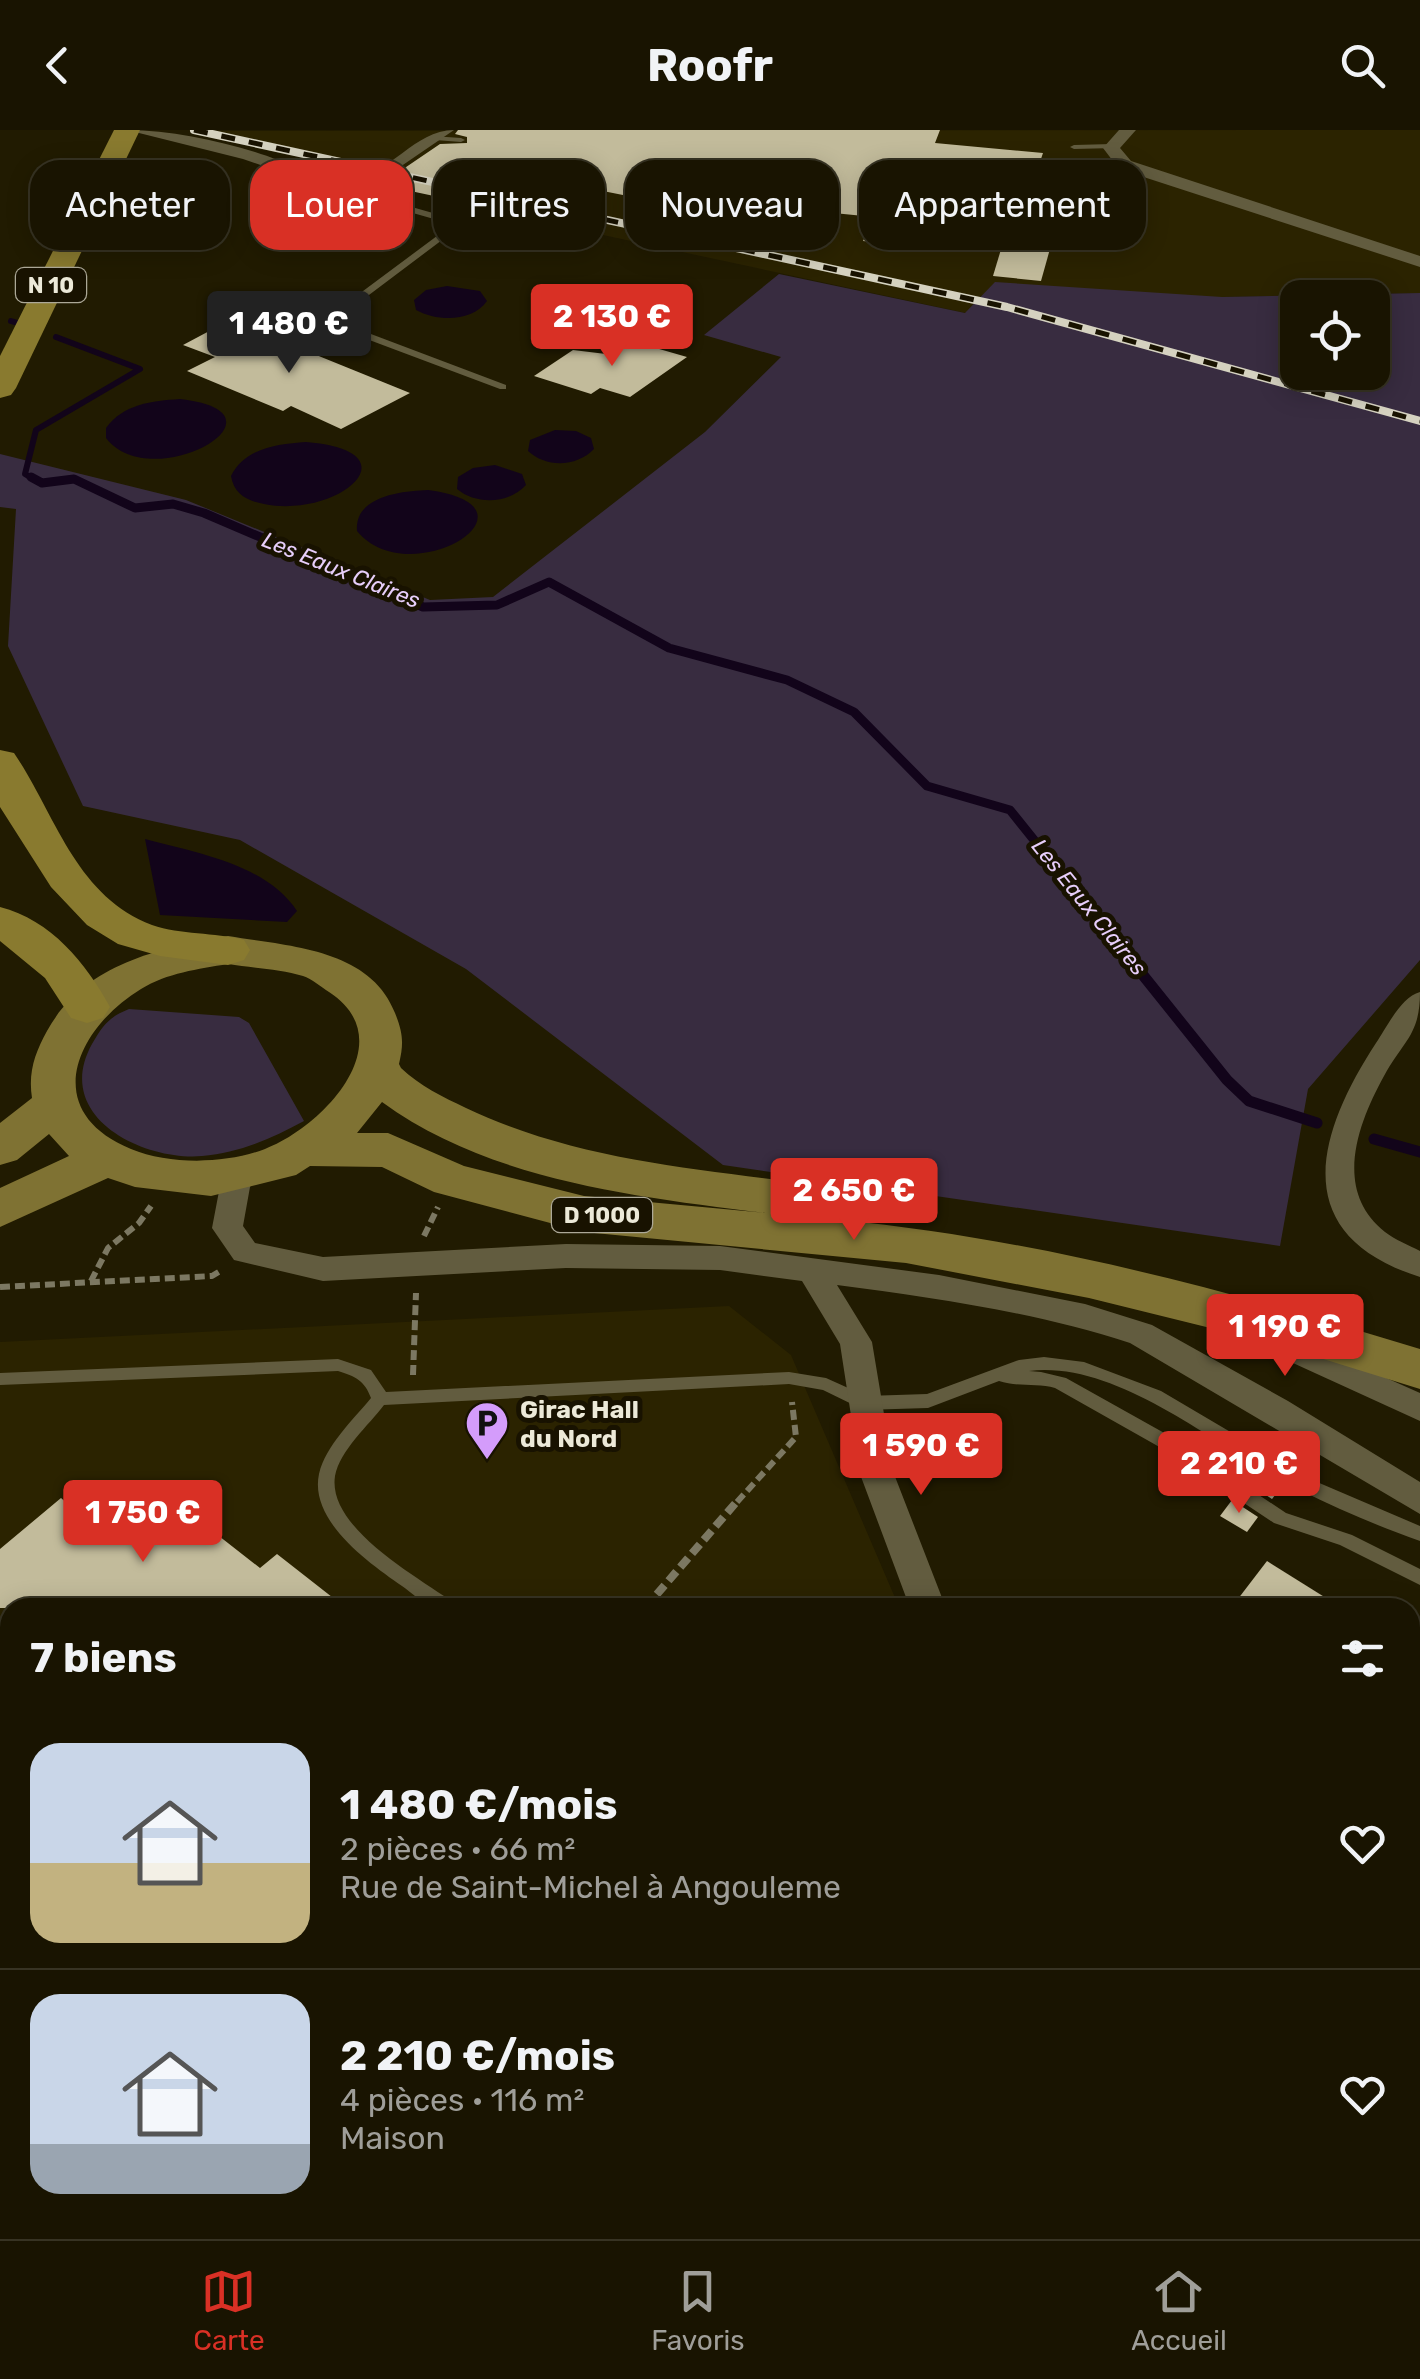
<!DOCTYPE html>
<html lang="fr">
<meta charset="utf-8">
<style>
body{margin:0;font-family:Rubik,sans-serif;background:#262110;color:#f1f3f6;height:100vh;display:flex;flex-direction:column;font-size:38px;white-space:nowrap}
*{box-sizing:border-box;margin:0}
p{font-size:32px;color:#9f9e99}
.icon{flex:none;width:55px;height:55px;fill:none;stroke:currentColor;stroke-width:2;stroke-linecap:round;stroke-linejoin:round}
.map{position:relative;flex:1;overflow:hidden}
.side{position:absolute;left:0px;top:1468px;width:1420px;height:642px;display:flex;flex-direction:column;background:#191401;border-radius:30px 30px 0 0;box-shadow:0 5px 25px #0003,0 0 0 2px #373323}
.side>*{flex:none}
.banner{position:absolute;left:30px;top:30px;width:1360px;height:90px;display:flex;gap:20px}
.fabs{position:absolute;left:1280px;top:150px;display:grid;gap:20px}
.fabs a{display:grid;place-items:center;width:110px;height:110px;border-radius:20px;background:#191401;box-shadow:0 5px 25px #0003,0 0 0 2px #373323;font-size:50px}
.price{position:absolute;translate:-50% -85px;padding:0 22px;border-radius:10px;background:#d93025;color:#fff;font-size:32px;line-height:65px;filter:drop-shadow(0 2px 5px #0008)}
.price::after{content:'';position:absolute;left:50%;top:60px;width:30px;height:22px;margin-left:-15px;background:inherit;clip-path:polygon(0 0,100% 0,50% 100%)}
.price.current{background:#222;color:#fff}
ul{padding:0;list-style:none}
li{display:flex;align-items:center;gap:30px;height:250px;padding:0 30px}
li+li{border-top:2px solid #373323}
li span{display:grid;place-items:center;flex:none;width:280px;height:200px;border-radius:30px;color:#555}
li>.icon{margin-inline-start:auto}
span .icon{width:120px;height:120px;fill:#fffc;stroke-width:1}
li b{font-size:42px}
h2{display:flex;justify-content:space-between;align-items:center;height:120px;padding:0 30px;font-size:42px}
.tag{padding:0 35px;border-radius:30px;background:#191401;box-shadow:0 5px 25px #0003,0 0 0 2px #373323;font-size:35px;line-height:90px}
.tag.current{background:#d93025;color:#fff}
header{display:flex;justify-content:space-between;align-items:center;height:130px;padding:0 30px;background:#191401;font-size:45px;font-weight:700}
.tabs{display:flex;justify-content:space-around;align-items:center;height:140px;border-top:2px solid #373323;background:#191401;font-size:28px;color:#9f9e99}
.tabs a{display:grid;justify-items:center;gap:5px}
.tabs .current{color:#d93025}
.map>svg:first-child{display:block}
</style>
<header><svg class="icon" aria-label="back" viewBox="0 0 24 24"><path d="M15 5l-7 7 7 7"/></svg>Roofr<svg class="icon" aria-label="search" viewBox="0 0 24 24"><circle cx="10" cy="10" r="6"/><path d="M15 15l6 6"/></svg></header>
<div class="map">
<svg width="1420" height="2109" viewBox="0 0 1420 2109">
<rect width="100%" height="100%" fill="#211b01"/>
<!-- built -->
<g fill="#2b2300">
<path d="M1420 0V163L1222 167 966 183 589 102 601 90 190 1Z"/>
<path d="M729 1176 791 1225 899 1477 10 1478V2100H1074L1068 2109H0V1212Z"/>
</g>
<!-- green -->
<g fill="#382c40" fill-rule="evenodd">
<path d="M779 144 965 183 995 152 1222 167 1420 163V830L1308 959 1280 1116 723 1035 466 839 240 710 83 676 8 516 16 379 0 377V324L186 370 430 470 493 467 705 302 781 227 704 205ZM1298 168H1372V242H1298Z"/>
<path d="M129 879 239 887 249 893 304 991C271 1009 239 1023 202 1026 142 1031 52 986 92 914 103 895 109 887 129 879Z"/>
</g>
<!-- water -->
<g fill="#12041a">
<path d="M447 156 480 161 487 171C472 192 438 192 416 180L414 170 426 160Z"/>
<path d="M180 269C301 283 151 367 106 308V298C123 274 152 271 180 269Z"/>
<path d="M555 300 576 301 591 308 594 319C577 337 546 338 528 321L530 310Z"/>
<path d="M306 312C418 321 338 389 264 374 247 371 234 364 231 346 245 318 277 314 306 312Z"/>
<path d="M495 335 522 344 526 355C509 374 476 375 457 359L458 347 473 338Z"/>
<path d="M428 360C553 377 409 465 357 401 354 366 402 361 428 360Z"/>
<path d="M145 709C197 723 266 734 297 781L287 792 160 785Z"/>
</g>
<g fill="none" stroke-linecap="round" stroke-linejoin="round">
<!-- stream-far2 -->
<g stroke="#12041a" stroke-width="6">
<path d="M11 191 21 194"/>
<path d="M35 350 25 344 36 300 140 239 56 207"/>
<path d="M70 350H75"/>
</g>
<!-- stream-far1 -->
<path stroke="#12041a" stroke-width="9" d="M31 347 42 353 74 349 135 378 173 374 204 383 423 477 497 475 549 452 669 518 787 550 854 582 927 656 1010 680 1104 797"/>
<!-- stream -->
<g stroke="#12041a" stroke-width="11">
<path d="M1102 794 1227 950 1249 971 1317 993"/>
<path d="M1374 1009 1420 1022"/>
</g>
</g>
<!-- building -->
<g fill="#c2bb9b">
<path d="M458 0H940L935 13 1043 23 1021 88 922 79 906 116 863 111 874 87 793 79 778 96 478 36 434 66 387 56 394 52 387 50 440 14 467 13V7L455 4Z"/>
<path d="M1008 96 1055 101 1041 151 993 146Z"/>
<path d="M230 190 410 263 341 299 291 276 283 281 187 241 215 227 183 215Z"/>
<path d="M628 210 687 227 630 267 600 258 591 264 534 246 573 220 606 224Z"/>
<path d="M1282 1308 1308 1323 1297 1337 1271 1322Z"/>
<path d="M1256 1340 1283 1355 1272 1369 1246 1352Z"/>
<path d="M155 1356 260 1438 277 1424 346 1478H0V1419L61 1368 91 1394 118 1386Z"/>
<path d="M1232 1370 1258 1387 1247 1402 1220 1386Z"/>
<path d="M1267 1431 1342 1478H1231Z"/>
</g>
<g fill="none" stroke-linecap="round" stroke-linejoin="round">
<!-- path-far1 -->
<g stroke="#7c7862" stroke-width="6" stroke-dasharray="10 5" stroke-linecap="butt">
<path d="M424 1106 438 1077"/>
<path d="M91 1151 108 1118 139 1093 151 1076"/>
<path d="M0 1157 212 1146 222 1140"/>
<path d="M413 1245 416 1163"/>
<path d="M737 1372 796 1307 792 1272"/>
</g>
<!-- path -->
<g stroke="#7c7862" stroke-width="8" stroke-dasharray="12 6" stroke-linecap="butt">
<path d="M645 1478 739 1369"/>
<path d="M1410 2073 1420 2080"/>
</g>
<!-- service -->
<g fill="#625c3f" fill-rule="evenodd">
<path d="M432 6 461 8 465 10 461 12 435 10H432Z"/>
<path d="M1112 14H1115V18L1074 19 1070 17 1074 15Z"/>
<path d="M353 49 373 66 447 87 454 101 361 171 352 183 363 201 506 255V259H500L356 205 342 183 355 167 445 100 441 91 367 70 349 52Z"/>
<path d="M1044 1227 1084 1232 1161 1261 1310 1349 1420 1396V1411C1380 1397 1338 1379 1300 1360 1220 1321 1121 1230 1029 1241L1041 1242 1066 1248 1175 1309 1286 1383 1352 1405 1420 1439V1455L1340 1415 1274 1393 1163 1319 1055 1258C1037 1253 1016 1257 999 1251L928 1278 864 1280 823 1260 789 1254 384 1275C369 1295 340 1320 335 1346 327 1398 418 1447 454 1473L457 1478C450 1478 440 1479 433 1478 423 1474 411 1462 402 1456 369 1433 309 1391 319 1344 326 1315 353 1290 371 1268 365 1251 355 1246 338 1241L0 1255V1243L338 1229 371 1240 386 1262 789 1242 826 1248 866 1266 927 1264 1019 1230Z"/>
<path d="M1420 1705V1730L1410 1737V1712Z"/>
<path d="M1420 1786V1813L1410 1820V1793Z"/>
<path d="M757 2100H785L790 2109H762Z"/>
<path d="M919 2100H946L951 2109H924Z"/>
<path d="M1183 2100H1213L1218 2109H1188Z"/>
</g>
<!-- minor -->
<g fill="#625c3f" fill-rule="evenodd">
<path d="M127 0C169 0 215 10 255 22 287 32 318 48 352 47 390 46 414 0 454 0L378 52 353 57 310 52 243 29Z"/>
<path d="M1119 0H1136L1120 18 1131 31 1420 126V137L1119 39 1103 18Z"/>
<path d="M1420 862C1420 905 1404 910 1384 946 1357 995 1333 1061 1385 1102 1395 1110 1409 1115 1420 1121V1147C1287 1105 1316 1005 1376 913 1387 897 1401 867 1420 862Z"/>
<path d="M244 1031 255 1034 259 1042 250 1057 243 1096 255 1113 323 1127 566 1114 720 1116 939 1145 1085 1174 1152 1195 1288 1271 1420 1352V1384L1130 1213C1035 1182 935 1168 837 1155L872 1212 894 1344 946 1478H910L860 1344 840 1214 802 1151 720 1140 566 1138 323 1151 234 1130 212 1098 220 1056 233 1034Z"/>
<path d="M1267 1195 1420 1263V1291L1256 1216 1251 1207 1256 1198Z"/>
<path d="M1096 2100H1140L1137 2109H1093Z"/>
</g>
<!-- primary -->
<path fill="#7f7233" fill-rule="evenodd" d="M228 806C287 816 370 818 395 883 403 903 404 913 399 934L401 938C420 956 443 967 466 978 581 1033 709 1040 833 1057L850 1062 857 1075 850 1088 840 1090C1038 1109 1231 1161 1420 1219V1259L1275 1214 1089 1168 906 1133 584 1102 434 1062 382 1037 310 1036 296 1045 211 1066 135 1057 108 1048 0 1097V1058L69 1026 49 1004 17 1030 0 1035V993L32 968C28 942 35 923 47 901 84 834 159 818 228 806ZM228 834C252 838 280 839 303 846 312 849 321 857 329 862 404 911 323 997 265 1019 226 1034 170 1035 131 1019 40 982 74 900 141 859 167 843 198 839 228 834ZM382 972C490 1051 638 1067 766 1083L584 1066 464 1036 388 1003H357Z"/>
<!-- trunk -->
<g fill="#897a2f" fill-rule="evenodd">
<path d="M114 0H140L16 258 11 265 0 268V226Z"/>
<path d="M0 620 14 623C55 683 75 766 152 795 181 805 214 802 244 810L250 820 244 830 228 835 160 826 118 814 87 795 51 757 0 677Z"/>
<path d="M0 777C51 790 86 833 110 877L103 888 87 893 71 888 45 848 0 811Z"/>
</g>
<!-- rail casing -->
<g stroke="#d5d2c0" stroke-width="8">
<path id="rail" d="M194 0 1007 177 1420 291"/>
</g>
<!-- rail -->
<use href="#rail" stroke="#181200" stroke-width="5" stroke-dasharray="14" stroke-linecap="butt"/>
</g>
<!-- icons -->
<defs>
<g id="parking-pin" transform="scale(2.25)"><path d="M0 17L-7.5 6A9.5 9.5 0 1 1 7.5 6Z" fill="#d49cfb" stroke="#181200"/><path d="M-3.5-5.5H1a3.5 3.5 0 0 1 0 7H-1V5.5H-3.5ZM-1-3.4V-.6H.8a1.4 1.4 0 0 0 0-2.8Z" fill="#111"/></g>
</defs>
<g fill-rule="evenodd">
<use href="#parking-pin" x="487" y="1293"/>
</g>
<g text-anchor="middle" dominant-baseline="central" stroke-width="10" stroke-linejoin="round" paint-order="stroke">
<!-- shield labels -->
<g fill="#181200" stroke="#aca897" stroke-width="2.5">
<rect x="16" y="138" width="70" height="34" rx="8"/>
<rect x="552" y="1068" width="100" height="34" rx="8"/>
</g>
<g font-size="22" font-weight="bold" fill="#ece9d8">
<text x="51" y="155">N 10</text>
<text x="602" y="1085">D 1000</text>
</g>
<!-- far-water labels -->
<g font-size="22" font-style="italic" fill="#e7cefa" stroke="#181200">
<text transform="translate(341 440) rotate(22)">Les Eaux Claires</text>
<text transform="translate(1089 777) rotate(51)">Les Eaux Claires</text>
</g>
<!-- poi labels -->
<g font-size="25" font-weight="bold" fill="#ece9d8" stroke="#181200" text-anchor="start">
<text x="520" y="1279">Girac Hall<tspan x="520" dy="29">du Nord</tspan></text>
</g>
</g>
</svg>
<div class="fabs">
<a><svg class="icon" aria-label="locate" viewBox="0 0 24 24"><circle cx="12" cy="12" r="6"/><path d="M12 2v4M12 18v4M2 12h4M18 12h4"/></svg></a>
</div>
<b class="price" style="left:612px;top:239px">2 130 €</b>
<b class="price current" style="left:289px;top:246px">1 480 €</b>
<b class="price" style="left:854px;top:1113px">2 650 €</b>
<b class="price" style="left:1285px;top:1249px">1 190 €</b>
<b class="price" style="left:921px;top:1368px">1 590 €</b>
<b class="price" style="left:1239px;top:1386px">2 210 €</b>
<b class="price" style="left:143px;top:1435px">1 750 €</b>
<div class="banner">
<a class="tag">Acheter</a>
<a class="tag current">Louer</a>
<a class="tag">Filtres</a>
<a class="tag">Nouveau</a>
<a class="tag">Appartement</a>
</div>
<section class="side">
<h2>7 biens<svg class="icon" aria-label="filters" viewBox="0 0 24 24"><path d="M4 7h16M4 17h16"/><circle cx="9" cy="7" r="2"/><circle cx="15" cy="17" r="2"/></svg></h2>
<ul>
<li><span style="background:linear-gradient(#c9d6e8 60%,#c2b280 0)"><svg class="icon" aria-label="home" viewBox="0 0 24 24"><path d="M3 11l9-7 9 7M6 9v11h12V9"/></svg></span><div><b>1 480 €/mois</b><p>2 pièces · 66 m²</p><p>Rue de Saint-Michel à Angouleme</p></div><svg class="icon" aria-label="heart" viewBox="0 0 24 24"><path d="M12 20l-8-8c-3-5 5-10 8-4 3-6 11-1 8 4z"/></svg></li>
<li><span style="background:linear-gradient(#c9d6e8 75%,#9aa5b1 0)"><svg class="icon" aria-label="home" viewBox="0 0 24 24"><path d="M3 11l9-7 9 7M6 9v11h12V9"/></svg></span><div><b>2 210 €/mois</b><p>4 pièces · 116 m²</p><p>Maison</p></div><svg class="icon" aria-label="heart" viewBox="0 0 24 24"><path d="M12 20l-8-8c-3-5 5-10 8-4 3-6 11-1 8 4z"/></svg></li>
</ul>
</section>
</div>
<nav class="tabs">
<a class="current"><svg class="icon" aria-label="map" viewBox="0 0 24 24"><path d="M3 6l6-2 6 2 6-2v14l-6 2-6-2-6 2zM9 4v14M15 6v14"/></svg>Carte</a>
<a><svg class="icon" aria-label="saved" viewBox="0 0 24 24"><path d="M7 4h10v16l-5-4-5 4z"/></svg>Favoris</a>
<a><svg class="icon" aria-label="home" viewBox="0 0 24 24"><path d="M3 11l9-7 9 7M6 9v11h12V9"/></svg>Accueil</a>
</nav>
